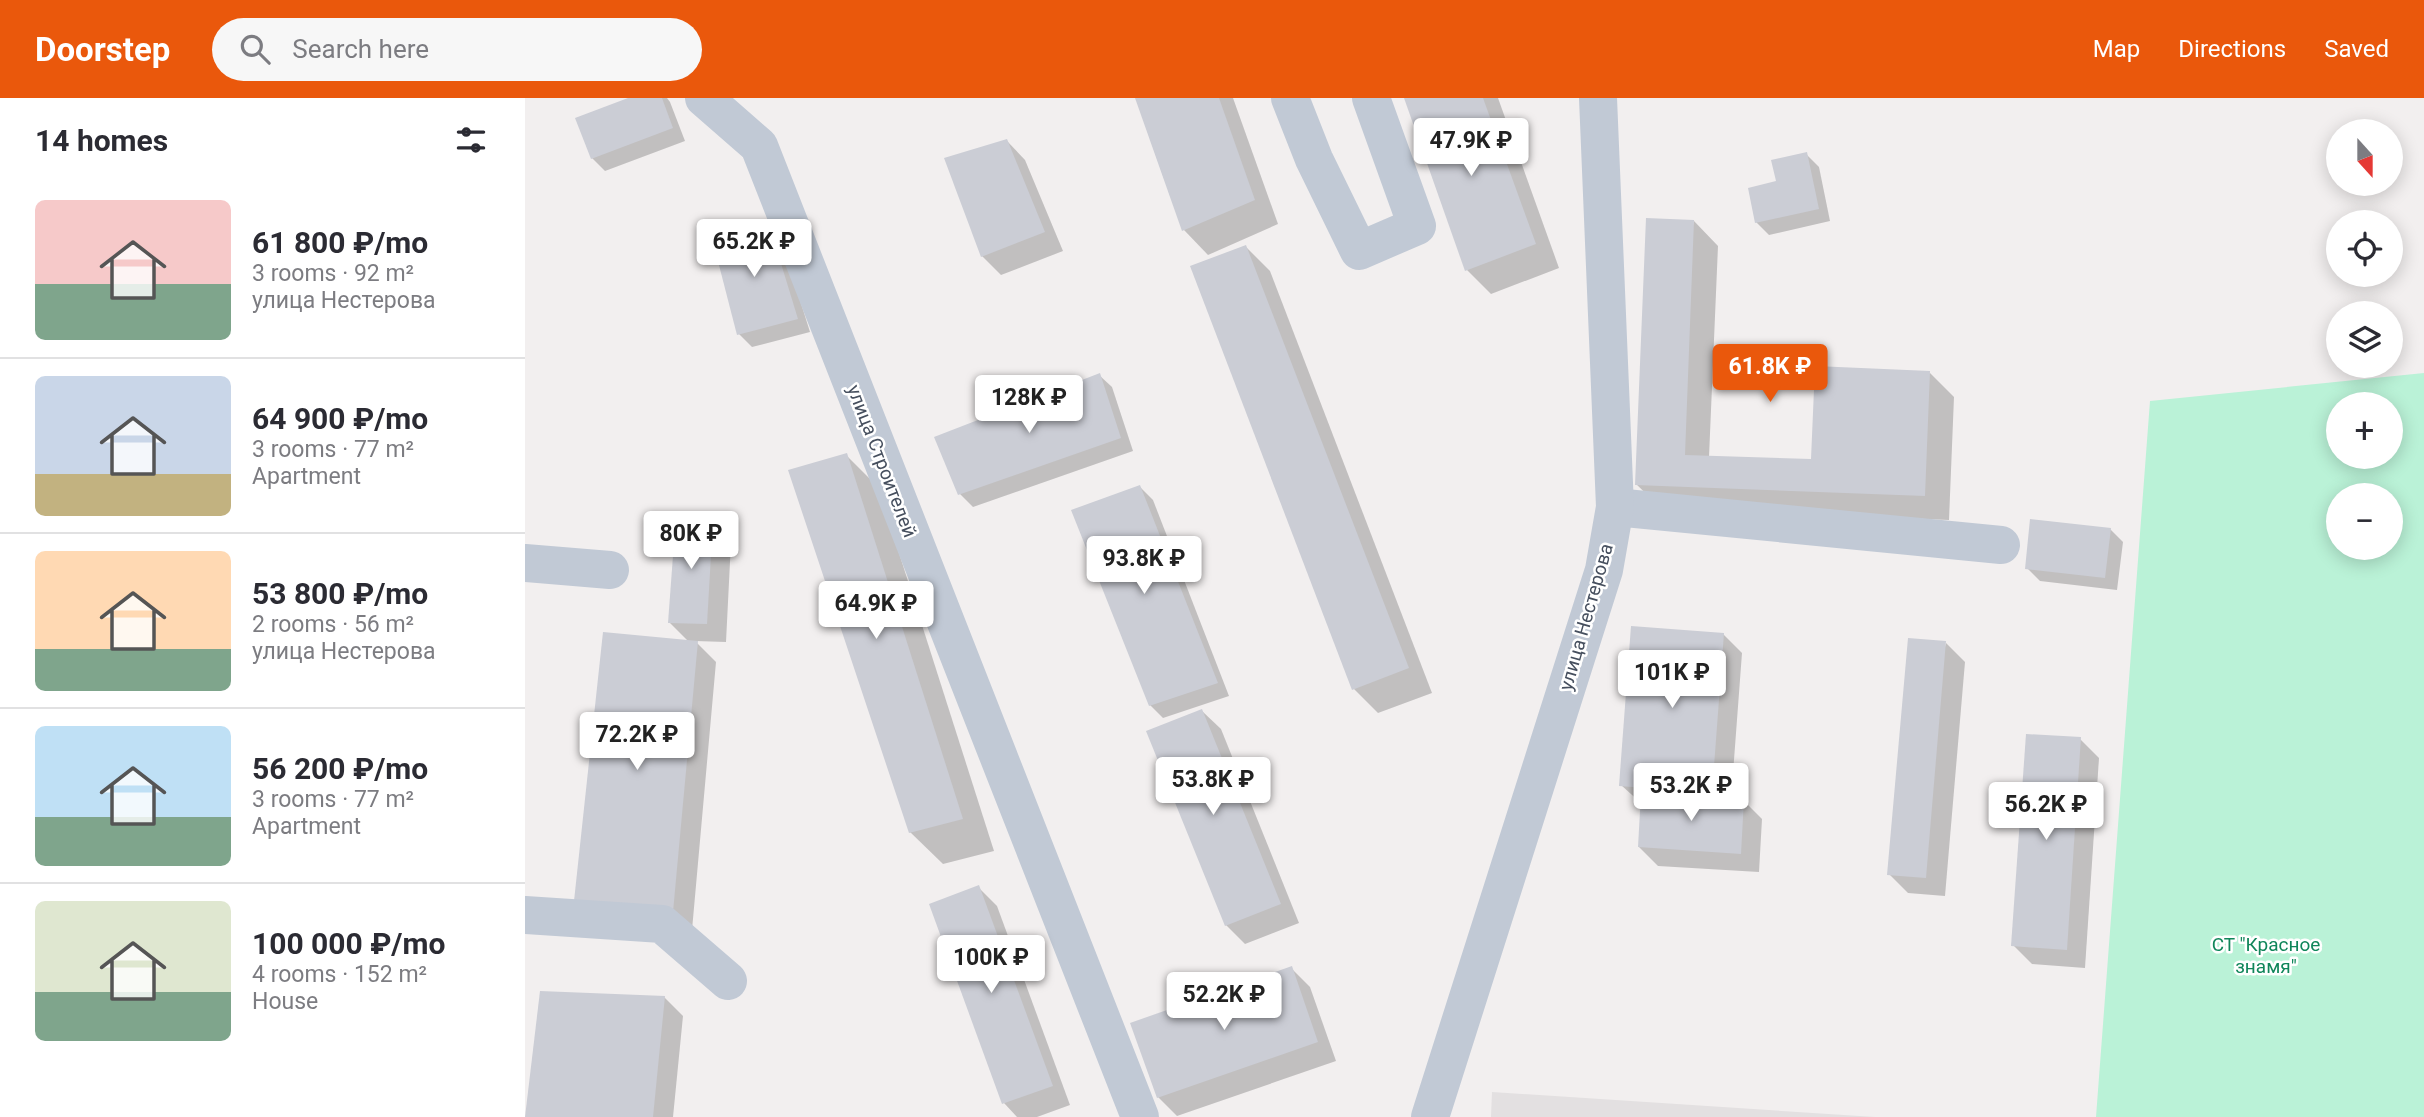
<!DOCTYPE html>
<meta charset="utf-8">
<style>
body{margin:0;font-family:Roboto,sans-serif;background:#f7f7f7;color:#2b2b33;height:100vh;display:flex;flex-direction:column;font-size:26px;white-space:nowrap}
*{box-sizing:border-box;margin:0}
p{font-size:23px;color:#7c7c81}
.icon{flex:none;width:38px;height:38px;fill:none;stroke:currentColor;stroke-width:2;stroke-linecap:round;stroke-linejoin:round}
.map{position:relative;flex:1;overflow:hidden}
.panel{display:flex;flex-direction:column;background:#fff;width:525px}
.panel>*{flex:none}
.needle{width:46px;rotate:159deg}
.tools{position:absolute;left:1801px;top:21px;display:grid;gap:14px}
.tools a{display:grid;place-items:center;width:77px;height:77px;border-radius:50%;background:#fff;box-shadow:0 4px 18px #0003;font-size:35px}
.price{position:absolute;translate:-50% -60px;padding:0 16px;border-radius:7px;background:#fff;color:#222;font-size:23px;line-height:46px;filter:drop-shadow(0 2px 4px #0008)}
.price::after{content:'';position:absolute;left:50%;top:42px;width:21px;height:16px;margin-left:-10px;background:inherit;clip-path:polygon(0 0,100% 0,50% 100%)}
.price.selected{background:#ea580c;color:#fff}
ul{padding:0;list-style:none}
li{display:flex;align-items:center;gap:21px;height:175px;padding:0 35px}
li+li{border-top:2px solid #e1e1e2}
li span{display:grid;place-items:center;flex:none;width:196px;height:140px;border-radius:10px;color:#555}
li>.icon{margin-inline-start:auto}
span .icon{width:84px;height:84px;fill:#fffc;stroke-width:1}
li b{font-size:30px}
h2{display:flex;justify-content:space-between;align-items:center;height:84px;padding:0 35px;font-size:30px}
header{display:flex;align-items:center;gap:42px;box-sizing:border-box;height:98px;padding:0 35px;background:#ea580c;color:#fff}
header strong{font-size:33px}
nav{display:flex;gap:38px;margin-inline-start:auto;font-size:24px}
.search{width:490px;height:63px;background:#f7f7f7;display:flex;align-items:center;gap:18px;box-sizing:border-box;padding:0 24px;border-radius:38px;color:#7c7c81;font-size:26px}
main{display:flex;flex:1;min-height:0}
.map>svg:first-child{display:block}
</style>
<header>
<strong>Doorstep</strong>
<div class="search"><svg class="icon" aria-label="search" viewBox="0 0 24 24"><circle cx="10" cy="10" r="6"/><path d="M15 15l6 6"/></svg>Search here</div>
<nav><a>Map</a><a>Directions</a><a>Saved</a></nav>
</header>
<main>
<section class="panel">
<h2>14 homes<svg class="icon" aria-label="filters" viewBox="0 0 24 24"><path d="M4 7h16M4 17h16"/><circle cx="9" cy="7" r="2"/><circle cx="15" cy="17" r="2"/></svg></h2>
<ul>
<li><span style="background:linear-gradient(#f6c9c9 60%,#7fa58c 0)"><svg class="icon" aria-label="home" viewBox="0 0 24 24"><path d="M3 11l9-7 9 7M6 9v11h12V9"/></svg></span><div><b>61 800 ₽/mo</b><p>3 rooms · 92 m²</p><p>улица Нестерова</p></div></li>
<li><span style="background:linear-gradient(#c9d6e8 70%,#c2b280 0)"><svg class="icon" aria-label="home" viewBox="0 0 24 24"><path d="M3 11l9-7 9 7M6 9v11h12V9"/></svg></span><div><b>64 900 ₽/mo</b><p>3 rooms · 77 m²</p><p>Apartment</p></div></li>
<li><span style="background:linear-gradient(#ffd9b3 70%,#7fa58c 0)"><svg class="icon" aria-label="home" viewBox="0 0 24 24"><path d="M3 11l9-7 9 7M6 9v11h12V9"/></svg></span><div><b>53 800 ₽/mo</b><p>2 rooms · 56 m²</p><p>улица Нестерова</p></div></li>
<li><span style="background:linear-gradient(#bfe0f5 65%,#7fa58c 0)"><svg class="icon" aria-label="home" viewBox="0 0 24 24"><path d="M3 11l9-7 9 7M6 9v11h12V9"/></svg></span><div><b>56 200 ₽/mo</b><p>3 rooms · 77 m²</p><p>Apartment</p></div></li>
<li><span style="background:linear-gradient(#dfe7d0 65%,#7fa58c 0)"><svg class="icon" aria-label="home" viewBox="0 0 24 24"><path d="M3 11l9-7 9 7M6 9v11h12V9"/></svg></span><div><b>100 000 ₽/mo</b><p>4 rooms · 152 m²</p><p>House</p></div></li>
</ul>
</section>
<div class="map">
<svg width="1899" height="1019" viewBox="0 0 1899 1019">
<rect width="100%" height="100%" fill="#f2efef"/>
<!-- education -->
<path fill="#e3e0e1" d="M967 994 1350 1019H966Z"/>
<!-- green -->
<path fill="#baf2d7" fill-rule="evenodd" d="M1899 275V1019H1571L1625 303ZM1813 306H1866V359H1813ZM1813 397H1866V450H1813Z"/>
<!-- shadow -->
<g fill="#0003">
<path d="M108 0H142L145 4 160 43 80 73 67 60Z"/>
<path d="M612 0H708L753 126 683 157 659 132Z"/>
<path d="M881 0H973L1034 170 966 196 942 172Z"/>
<path d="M482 43 500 62 538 153 476 177 457 158Z"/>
<path d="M1281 56 1294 69 1305 123 1244 137 1231 124 1253 84Z"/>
<path d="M1169 123 1193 148 1184 359 1288 363 1405 275 1429 299 1424 422 1136 410 1111 386Z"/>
<path d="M243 125 255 138 285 234 227 249 214 236Z"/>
<path d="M721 149 745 173 907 595 853 615 829 591Z"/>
<path d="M574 277 587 289 608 353 448 409 435 396 411 340Z"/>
<path d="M321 357 353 389 469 753 418 766 385 734Z"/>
<path d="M615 389 628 402 704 598 638 620 625 607Z"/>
<path d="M187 425 206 444 201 544 170 543 191 564 167 832 70 821 164 544 144 524Z"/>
<path d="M1585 431 1598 444 1592 492 1515 483 1502 470Z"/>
<path d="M1198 536 1217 555 1206 702H1218L1237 721 1234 774 1133 768 1114 749 1117 706 1096 687Z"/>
<path d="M1421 545 1440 564 1420 798 1383 795 1364 776Z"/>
<path d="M677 613 696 631 774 825 720 846 701 827Z"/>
<path d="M1555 641 1574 660 1560 870 1507 866 1488 847Z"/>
<path d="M453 789 472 808 545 1007 512 1019H492L479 1005Z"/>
<path d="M766 870 785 889 811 963 652 1018 633 999Z"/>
<path d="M139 899 158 918 148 1019H1Z"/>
</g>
<!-- building -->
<g fill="#cbcdd5">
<path d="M103 0H137L148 30 66 61 50 20Z"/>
<path d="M610 0H694L730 102 657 133Z"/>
<path d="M879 0H958L1011 146 940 173Z"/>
<path d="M482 41 520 134 456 159 419 60Z"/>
<path d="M1282 54 1294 111 1230 125 1223 90 1251 83 1246 62Z"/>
<path d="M1121 120 1169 122 1160 357 1286 361 1290 268 1405 273 1400 398 1110 387Z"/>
<path d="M243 123 273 221 212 237 187 140Z"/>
<path d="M721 147 884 570 827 592 665 168Z"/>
<path d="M575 275 596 340 433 397 409 339Z"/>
<path d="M322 355 438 721 384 735 263 372Z"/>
<path d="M615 387 693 585 624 608 546 412Z"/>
<path d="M151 417 188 423 182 526 143 525Z"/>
<path d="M1505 421 1586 430 1580 480 1500 471Z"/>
<path d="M1106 528 1199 535 1187 695 1094 688Z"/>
<path d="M78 534 173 543 148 814 49 803Z"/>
<path d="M1383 540 1421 543 1401 780 1362 777Z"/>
<path d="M677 611 756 806 700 828 621 633Z"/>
<path d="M1501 636 1556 639 1542 852 1486 848Z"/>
<path d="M1116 695 1219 701 1216 756 1113 749Z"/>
<path d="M454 787 528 988 477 1006 404 806Z"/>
<path d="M767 868 793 944 632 1000 605 925Z"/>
<path d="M15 893 140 898 128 1019H0Z"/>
</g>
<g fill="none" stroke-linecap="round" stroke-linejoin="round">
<!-- minor -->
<g stroke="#c1c9d5" stroke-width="38">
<path d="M179 0 234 48 615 1019"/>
<path d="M765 0 789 61 834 153 892 128 846 0"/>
<path d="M1090 409 1476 447"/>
<path d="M0 465 85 472"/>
<path d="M0 817 137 826 203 883"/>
<path d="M905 1019 1079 472 1090 409 1073 0"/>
</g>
</g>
<g text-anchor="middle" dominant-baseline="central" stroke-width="5" stroke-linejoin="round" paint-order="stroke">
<!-- street labels -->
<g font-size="19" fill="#464f5e" stroke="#fff">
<text transform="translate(357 363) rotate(69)">улица Строителей</text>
<text transform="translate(1061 519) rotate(-74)">улица Нестерова</text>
</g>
<!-- park labels -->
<g font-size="19" fill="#10865a" stroke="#fff">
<text x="1741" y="846">СТ "Красное<tspan x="1741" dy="22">знамя"</tspan></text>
</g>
</g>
</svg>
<div class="tools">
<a><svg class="needle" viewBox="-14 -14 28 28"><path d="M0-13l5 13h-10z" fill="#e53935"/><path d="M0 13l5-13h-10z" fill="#7c7c81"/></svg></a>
<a><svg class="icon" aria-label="locate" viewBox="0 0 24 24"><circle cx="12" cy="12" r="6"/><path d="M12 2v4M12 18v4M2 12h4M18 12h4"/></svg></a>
<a><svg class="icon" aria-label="layers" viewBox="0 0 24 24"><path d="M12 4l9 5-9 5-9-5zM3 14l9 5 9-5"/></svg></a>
<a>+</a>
<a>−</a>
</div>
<b class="price" style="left:946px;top:80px">47.9K ₽</b>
<b class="price" style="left:229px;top:181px">65.2K ₽</b>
<b class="price selected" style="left:1245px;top:306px">61.8K ₽</b>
<b class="price" style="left:504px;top:337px">128K ₽</b>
<b class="price" style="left:166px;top:473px">80K ₽</b>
<b class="price" style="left:619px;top:498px">93.8K ₽</b>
<b class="price" style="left:351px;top:543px">64.9K ₽</b>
<b class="price" style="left:1147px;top:612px">101K ₽</b>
<b class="price" style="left:112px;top:674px">72.2K ₽</b>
<b class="price" style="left:688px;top:719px">53.8K ₽</b>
<b class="price" style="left:1166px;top:725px">53.2K ₽</b>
<b class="price" style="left:1521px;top:744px">56.2K ₽</b>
<b class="price" style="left:466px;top:897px">100K ₽</b>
<b class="price" style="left:699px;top:934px">52.2K ₽</b>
</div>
</main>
